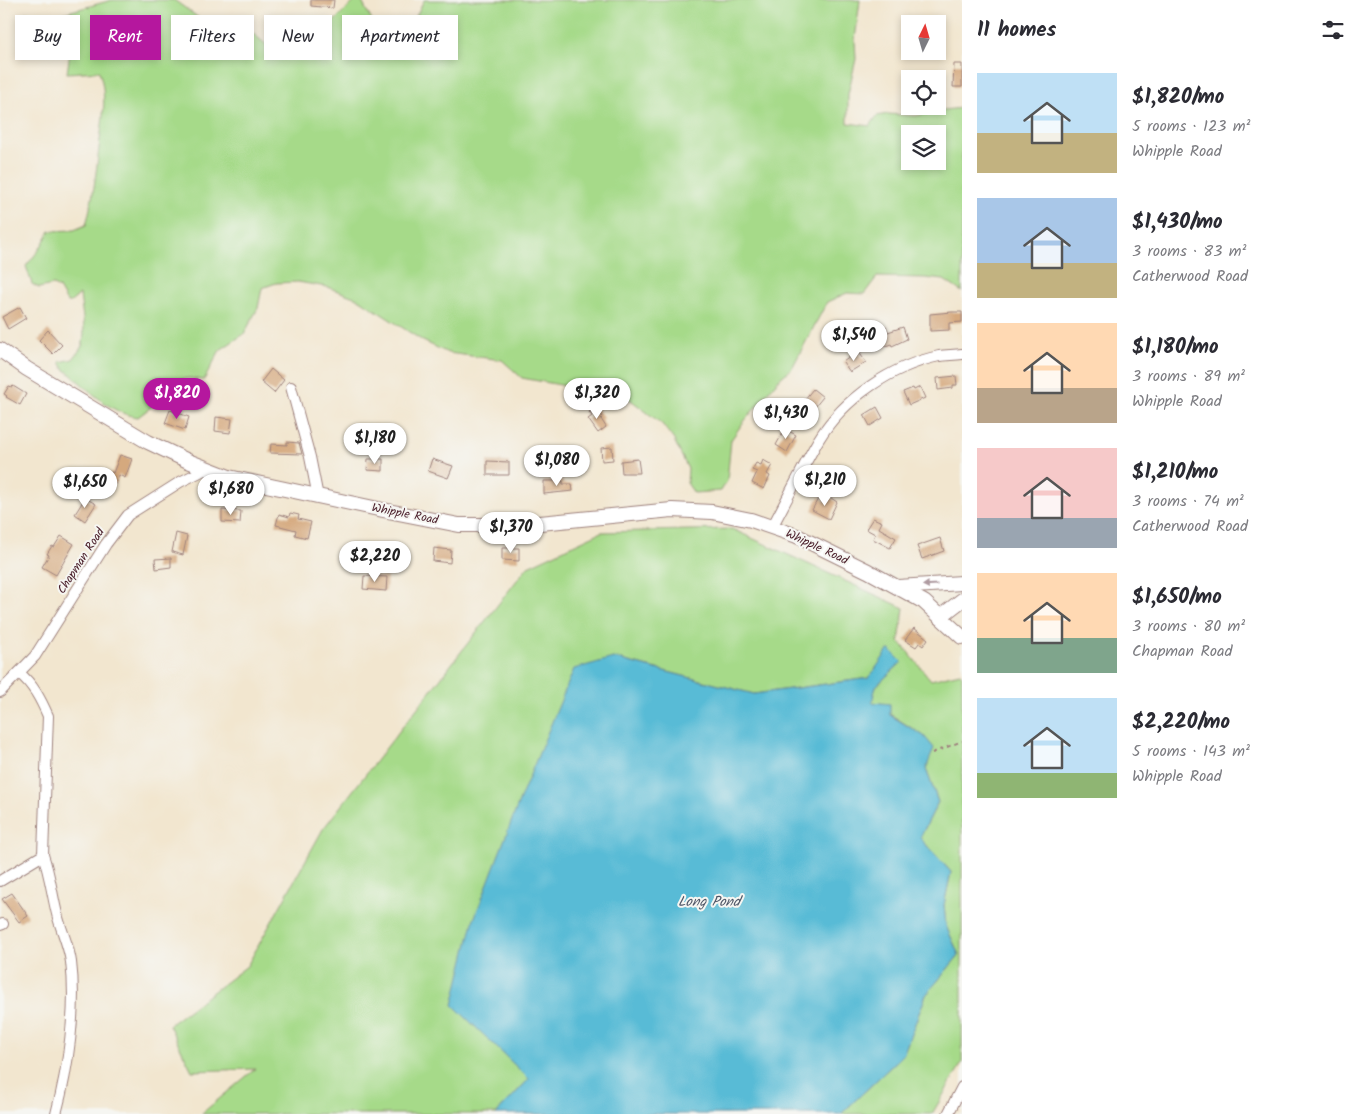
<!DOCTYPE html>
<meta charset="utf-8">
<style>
body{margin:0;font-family:Kalam,sans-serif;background:#f7f7f7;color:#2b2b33;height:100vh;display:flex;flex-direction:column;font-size:19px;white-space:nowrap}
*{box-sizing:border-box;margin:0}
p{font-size:16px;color:#7c7c81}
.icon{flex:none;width:28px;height:28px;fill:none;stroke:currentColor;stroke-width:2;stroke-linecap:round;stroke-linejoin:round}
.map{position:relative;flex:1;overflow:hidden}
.panel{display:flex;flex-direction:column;background:#fff;width:400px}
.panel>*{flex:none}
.top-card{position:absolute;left:15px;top:15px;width:475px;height:45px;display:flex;gap:10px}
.needle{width:32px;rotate:5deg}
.fabs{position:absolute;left:901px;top:15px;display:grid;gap:10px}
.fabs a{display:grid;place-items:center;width:45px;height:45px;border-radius:0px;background:#fff;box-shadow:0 2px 8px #0003;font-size:25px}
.price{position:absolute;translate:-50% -42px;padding:0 11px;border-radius:18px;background:#fff;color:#222;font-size:16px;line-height:32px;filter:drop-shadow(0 1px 2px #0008)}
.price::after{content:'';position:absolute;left:50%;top:30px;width:15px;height:11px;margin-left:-8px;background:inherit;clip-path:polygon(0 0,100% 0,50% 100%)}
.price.active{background:#b5179e;color:#fff}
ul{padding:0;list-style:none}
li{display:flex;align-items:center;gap:15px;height:125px;padding:0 15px}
li span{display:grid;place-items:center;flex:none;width:140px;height:100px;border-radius:0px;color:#555}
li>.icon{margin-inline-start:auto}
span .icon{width:60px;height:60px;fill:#fffc;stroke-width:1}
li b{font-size:21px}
h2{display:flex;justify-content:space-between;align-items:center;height:60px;padding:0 15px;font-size:21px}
.tag{padding:0 18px;border-radius:0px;background:#fff;box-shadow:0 2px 8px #0003;font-size:18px;line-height:45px}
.tag.active{background:#b5179e;color:#fff}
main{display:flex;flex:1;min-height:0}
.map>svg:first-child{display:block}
</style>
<main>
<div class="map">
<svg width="962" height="1114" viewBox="0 0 962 1114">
<rect width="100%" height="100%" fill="#f6f6f2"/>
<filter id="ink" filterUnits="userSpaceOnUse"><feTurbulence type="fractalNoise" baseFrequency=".02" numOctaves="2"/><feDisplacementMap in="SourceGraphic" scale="10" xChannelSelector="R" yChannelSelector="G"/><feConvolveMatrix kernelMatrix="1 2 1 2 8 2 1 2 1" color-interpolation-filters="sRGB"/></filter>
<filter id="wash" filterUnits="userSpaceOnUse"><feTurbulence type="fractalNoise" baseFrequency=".0096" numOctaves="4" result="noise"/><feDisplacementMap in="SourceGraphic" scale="20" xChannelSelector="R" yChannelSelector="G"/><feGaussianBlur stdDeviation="1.12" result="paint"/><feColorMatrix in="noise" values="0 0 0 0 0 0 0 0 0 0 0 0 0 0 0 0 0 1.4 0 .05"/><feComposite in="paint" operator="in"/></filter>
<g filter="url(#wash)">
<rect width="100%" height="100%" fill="#f2e6cf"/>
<!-- green -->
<g fill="#a6da89" stroke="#787c5a" fill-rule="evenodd">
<path d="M112 0H174L203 21H238L269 47 304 44 305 35 318 37 356 0H361L381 38 406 37 424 0H860L855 40 856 59 848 94V123L870 126 877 116 888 114 916 116 943 110 962 108V292L944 280 925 278 877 277 864 294 847 293 827 302 792 368 778 380 742 424 731 440 727 481 721 491 694 493 687 483 688 469 674 440 662 424 619 391 599 392 522 378 502 360 448 353 423 341 357 298 327 287 298 282 276 283 262 288 258 308 244 334 220 350 204 380 188 378 176 381 150 408 138 417C109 414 86 386 64 369L60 362 73 359C76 355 80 350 82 346 87 333 81 308 80 294L71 302H67L59 288 53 285 39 288 32 284 26 266 39 250 50 231 74 230 86 225C93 199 96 174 99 148 102 122 108 96 99 71L67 73 71 45 22 23 24 13 57 15ZM910 134H938V161H910Z"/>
<path d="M732 529 904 608 899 641 931 680 960 673 962 675V1063L932 1114H841L903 1055 926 995 959 955 946 926 944 905 951 872 920 838 938 802 926 769 924 736 871 702 876 686 902 662 869 678 754 694 613 658 529 1079 496 1114H201L255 1069 192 1071 169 1025 247 966 323 829 528 566 601 532Z"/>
</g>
<!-- water -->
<path fill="#58bbd6" stroke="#516d80" d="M889 649 902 662 876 686 872 702 890 704V715L924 736 934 748 926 769 938 802 920 838 951 872 944 905 946 926 959 955 926 995 903 1055 841 1114H496L529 1079 453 1005 473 922 520 799 574 669 613 658 754 694 869 678Z"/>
<g id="blocks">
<!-- building -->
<g fill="#d5a97e">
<path d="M311 0H334L333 8 311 6Z"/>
<path d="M954 64H962V87H953Z"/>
<path d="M20 307 26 318 8 329 2 317Z"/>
<path d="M952 312H962V322L949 323V330L930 331V314Z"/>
<path d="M886 326 888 332 903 327 907 339 892 346 891 344 883 347 877 329Z"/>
<path d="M48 330 62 345 53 354 39 340Z"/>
<path d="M858 351 866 362 850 372 843 362Z"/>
<path d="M271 369 284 380 274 393 261 382Z"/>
<path d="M956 376 957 385H953V388L938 390 937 378Z"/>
<path d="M9 386 12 387 13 386 26 394 20 405 6 397 7 396 4 394Z"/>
<path d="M920 387 925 398 909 405 903 392 913 388 914 390Z"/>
<path d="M813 389 823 397 810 413 800 405Z"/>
<path d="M877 407 883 418 870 426 864 415Z"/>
<path d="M596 408 603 417 601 419 606 427 598 433 588 419 592 416 589 412Z"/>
<path d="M170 410 189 417 185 430 165 423Z"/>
<path d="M216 417 232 419 230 433 215 431Z"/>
<path d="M785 429 796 435 787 452 776 445Z"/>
<path d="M287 442 299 443 302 454 270 453 271 444 287 445Z"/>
<path d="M612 447 613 460 602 461 601 448Z"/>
<path d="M120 455 132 459 125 478 119 475 116 484 108 481 111 472 113 473Z"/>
<path d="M368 459H383V471L367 470Z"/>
<path d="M432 459 453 466 448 478 428 471Z"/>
<path d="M638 459 640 473H622L621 461Z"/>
<path d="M763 460 772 465 767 474 770 476 764 489 752 483 757 472 752 470 756 463 761 465Z"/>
<path d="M487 461 509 462V475H487Z"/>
<path d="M544 481H563V484H572L573 491 544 494Z"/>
<path d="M828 496 837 502 829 519 812 510 819 497 825 501Z"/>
<path d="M85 498 96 504 85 521 75 514Z"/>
<path d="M222 510 241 511 240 523 222 522Z"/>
<path d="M290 513 299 515 298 519 311 522 307 538 295 535 296 530 276 525 279 514 289 517Z"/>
<path d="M873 518 882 522 879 528 896 538 890 548 873 539 875 534 866 529Z"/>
<path d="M176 533 187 536 183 555 172 552Z"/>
<path d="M61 536 74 544 56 575 42 567 49 555 47 554 52 546 54 547Z"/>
<path d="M940 538 944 551 922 559 917 546Z"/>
<path d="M434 548 451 550 450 563 433 561Z"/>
<path d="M502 548H519V561L502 560Z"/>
<path d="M171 558V567L156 569 155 559Z"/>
<path d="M364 576 387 577 386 591 363 589Z"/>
<path d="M914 628 928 639 923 646 919 643 916 647 905 640Z"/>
<path d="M12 893 28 916 19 922 2 899Z"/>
</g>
</g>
</g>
<g filter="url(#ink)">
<use href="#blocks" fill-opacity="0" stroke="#9e827d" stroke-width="1"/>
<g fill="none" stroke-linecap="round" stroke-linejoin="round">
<!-- minor casing -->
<g stroke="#9e827d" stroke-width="12">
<g id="minor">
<path d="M291 387 310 457 318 497"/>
<path d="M772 527C788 498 802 468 819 439 844 398 892 366 939 356 947 355 954 355 962 354"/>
<path d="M19 673C33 684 41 700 48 716L43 855C50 875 52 894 57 914 61 930 69 946 71 962 77 1008 68 1069 56 1114"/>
<path d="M0 692 35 656 106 544 128 515 180 482 206 469"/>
<path d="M0 881 43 855"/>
<path d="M0 925 3 924"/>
<path d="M948 1114 962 1087"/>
</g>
</g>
<!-- major casing -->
<g stroke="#9e827d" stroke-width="16">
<g id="major">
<path d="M0 350 27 369 148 442 188 461 229 477 383 510 459 525H520L672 510 712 512 751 520 797 536 868 571 924 602 962 637"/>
<path d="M898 587 962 583"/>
<path d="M940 617 962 600"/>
</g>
</g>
<!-- path -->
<path stroke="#9e827d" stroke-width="2" stroke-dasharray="4 4" stroke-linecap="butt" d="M932 753 962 741"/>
<!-- minor -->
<use href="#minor" stroke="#fff" stroke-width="10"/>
<!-- major -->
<use href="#major" stroke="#fff" stroke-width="14"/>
</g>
<!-- one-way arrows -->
<defs><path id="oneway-solid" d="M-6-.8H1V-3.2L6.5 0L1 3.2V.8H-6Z" transform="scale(1.25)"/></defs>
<use fill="#ae9aa0" href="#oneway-solid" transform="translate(930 585) rotate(176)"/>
</g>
<g text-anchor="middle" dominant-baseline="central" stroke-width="4" stroke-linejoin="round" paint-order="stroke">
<!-- street labels -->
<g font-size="12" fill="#4a1f2b" stroke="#f6f6f2">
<text transform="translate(405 514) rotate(11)">Whipple Road</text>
<text transform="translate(817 547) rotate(25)">Whipple Road</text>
<text transform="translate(81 561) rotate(-57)">Chapman Road</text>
</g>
<!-- water labels -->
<g font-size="14" font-style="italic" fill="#4f5667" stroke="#f6f6f2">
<text x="709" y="902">Long Pond</text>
</g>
</g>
</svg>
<div class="fabs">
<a><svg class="needle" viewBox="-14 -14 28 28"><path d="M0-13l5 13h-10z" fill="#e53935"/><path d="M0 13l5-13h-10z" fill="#7c7c81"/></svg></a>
<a><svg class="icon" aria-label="locate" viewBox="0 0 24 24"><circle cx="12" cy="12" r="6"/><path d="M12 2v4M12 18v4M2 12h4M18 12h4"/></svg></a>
<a><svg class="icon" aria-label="layers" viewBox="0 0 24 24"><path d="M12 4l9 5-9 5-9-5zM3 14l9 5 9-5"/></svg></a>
</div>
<b class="price" style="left:854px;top:362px">$1,540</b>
<b class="price active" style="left:177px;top:420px">$1,820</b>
<b class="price" style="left:597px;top:420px">$1,320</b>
<b class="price" style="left:786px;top:440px">$1,430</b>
<b class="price" style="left:375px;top:465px">$1,180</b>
<b class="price" style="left:557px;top:487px">$1,080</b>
<b class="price" style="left:825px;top:507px">$1,210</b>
<b class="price" style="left:85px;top:509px">$1,650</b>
<b class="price" style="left:231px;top:516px">$1,680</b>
<b class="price" style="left:511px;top:554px">$1,370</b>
<b class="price" style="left:375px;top:583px">$2,220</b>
<div class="top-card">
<a class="tag">Buy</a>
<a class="tag active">Rent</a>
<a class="tag">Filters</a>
<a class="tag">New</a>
<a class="tag">Apartment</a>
</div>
</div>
<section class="panel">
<h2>11 homes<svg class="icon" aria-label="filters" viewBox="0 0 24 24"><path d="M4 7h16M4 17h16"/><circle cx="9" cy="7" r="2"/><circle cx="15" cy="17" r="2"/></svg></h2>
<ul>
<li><span style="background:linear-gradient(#bfe0f5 60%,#c2b280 0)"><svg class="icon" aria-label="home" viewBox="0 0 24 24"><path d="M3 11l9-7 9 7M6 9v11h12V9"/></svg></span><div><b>$1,820/mo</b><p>5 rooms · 123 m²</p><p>Whipple Road</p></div></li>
<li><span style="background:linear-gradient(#a9c7e8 65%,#c2b280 0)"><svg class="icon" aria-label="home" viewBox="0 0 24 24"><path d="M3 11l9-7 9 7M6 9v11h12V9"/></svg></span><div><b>$1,430/mo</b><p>3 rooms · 83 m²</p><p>Catherwood Road</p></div></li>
<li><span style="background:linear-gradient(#ffd9b3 65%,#b9a48a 0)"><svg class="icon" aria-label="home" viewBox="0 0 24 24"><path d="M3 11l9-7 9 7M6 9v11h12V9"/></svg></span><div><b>$1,180/mo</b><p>3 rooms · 89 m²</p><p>Whipple Road</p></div></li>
<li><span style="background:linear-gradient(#f6c9c9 70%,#9aa5b1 0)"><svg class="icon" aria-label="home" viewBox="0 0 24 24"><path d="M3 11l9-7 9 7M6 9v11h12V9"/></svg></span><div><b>$1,210/mo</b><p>3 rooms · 74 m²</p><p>Catherwood Road</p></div></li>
<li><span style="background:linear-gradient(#ffd9b3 65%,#7fa58c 0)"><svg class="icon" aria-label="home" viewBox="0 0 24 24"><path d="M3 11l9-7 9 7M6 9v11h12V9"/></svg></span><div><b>$1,650/mo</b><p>3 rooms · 80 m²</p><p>Chapman Road</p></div></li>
<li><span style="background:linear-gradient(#bfe0f5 75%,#8fb573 0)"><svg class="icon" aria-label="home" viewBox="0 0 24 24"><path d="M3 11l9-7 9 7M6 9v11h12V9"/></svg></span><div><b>$2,220/mo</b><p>5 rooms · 143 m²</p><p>Whipple Road</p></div></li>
</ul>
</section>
</main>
